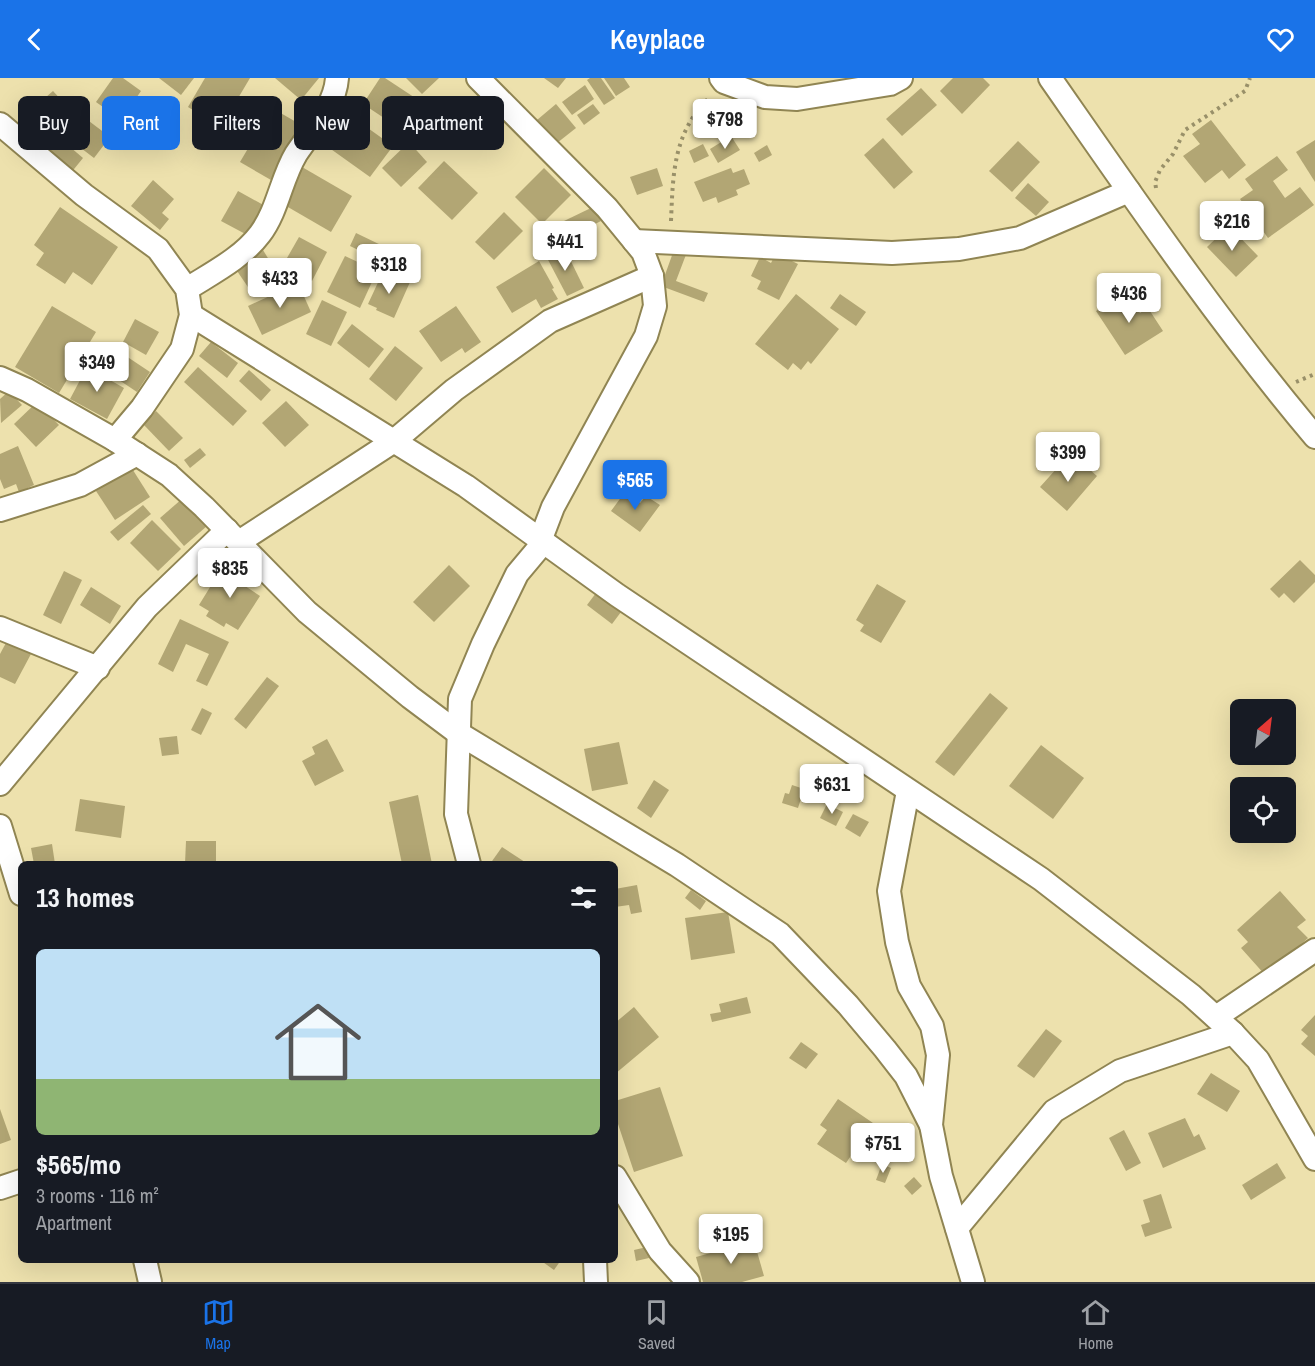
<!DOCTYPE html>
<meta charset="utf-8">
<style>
body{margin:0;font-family:"Archivo Narrow",sans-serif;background:#20242c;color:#f1f3f6;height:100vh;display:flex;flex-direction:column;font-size:22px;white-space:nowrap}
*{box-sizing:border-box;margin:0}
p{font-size:20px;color:#9ea1a6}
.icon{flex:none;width:33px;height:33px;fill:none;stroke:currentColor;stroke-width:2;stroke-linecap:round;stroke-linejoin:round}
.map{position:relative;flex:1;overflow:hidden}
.panel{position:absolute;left:18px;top:783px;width:600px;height:402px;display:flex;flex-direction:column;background:#171b24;border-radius:9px;box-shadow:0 6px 24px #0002}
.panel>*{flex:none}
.top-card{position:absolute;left:18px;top:18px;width:600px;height:54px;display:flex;gap:12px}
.needle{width:39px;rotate:28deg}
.controls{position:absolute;left:1230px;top:621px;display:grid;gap:12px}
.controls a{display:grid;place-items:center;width:66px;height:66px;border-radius:9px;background:#171b24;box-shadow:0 6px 24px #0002;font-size:30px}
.price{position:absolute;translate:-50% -51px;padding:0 14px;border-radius:6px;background:#fff;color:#222;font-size:20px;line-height:39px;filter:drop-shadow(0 2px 3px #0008)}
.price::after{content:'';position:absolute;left:50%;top:36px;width:18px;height:14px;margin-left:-9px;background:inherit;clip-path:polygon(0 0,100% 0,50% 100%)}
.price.active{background:#1a73e8;color:#fff}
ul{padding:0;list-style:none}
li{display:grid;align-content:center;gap:12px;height:318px;padding:0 18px}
li span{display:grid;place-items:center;height:186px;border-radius:9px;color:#555}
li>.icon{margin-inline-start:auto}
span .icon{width:108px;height:108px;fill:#fffc;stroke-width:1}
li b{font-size:26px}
h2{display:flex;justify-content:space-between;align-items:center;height:72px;padding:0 18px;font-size:26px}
.chip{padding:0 21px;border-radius:9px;background:#171b24;box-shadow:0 6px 24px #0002;font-size:21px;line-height:54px}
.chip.active{background:#1a73e8;color:#fff}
header{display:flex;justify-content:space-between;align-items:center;height:78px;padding:0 18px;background:#1a73e8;color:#fff;font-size:27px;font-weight:600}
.tab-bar{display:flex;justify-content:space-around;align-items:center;height:84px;border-top:2px solid #363941;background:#171b24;font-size:16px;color:#9ea1a6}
.tab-bar a{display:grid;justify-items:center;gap:3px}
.tab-bar .active{color:#1a73e8}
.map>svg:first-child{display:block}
</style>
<header><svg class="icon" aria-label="back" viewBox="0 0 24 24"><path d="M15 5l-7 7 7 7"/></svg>Keyplace<svg class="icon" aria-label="heart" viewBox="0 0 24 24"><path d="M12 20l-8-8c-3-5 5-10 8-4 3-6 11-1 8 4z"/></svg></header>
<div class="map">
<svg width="1315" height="1204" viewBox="0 0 1315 1204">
<rect width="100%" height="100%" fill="#ede1ad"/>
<!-- building -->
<g fill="#b2a674">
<path d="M113 0H123L141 13 121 42 96 24Z"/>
<path d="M159 0H194L181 17Z"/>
<path d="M205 0H250L221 49 188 29Z"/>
<path d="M275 0H319L301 22Z"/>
<path d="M380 0H385L435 33 417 62 363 26Z"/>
<path d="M406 0H439L422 16Z"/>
<path d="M544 0H566L558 10Z"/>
<path d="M590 0H601L615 20 604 27 587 2Z"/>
<path d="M604 0H624L630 9 616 18Z"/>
<path d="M953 0H983L990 7 962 36 940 13Z"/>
<path d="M585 7 594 21 572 37 562 24Z"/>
<path d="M921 10 937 27 902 58 886 41Z"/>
<path d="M53 13 75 37 60 51 38 26Z"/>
<path d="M715 21 726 40 712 48 701 30Z"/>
<path d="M556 26 576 50 557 65 537 42Z"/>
<path d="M593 26 600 35 584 47 577 37Z"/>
<path d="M272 30 303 48 271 102 240 84Z"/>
<path d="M344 33 393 68 370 99 321 64Z"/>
<path d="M85 40 110 59 94 80 69 61Z"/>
<path d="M37 41 83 80 70 96 24 57Z"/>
<path d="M1211 42 1246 87 1229 101 1222 92 1205 105 1183 78 1200 66 1192 56Z"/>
<path d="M731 58 740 72 718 85 710 71Z"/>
<path d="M883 60 913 94 894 111 864 77Z"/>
<path d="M1315 62V104L1296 74Z"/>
<path d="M1018 63 1040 84 1012 114 989 93Z"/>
<path d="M409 64 427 84 401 109 382 90Z"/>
<path d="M703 66 709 78 694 85 689 73Z"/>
<path d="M767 67 772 77 759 84 754 75Z"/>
<path d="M1277 78 1288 92 1273 103 1285 120 1300 109 1314 127 1268 160 1240 121 1253 112 1245 101Z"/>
<path d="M444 83 478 115 452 142 418 110Z"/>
<path d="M302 89 352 118 331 154 281 125Z"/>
<path d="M544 90 571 117 542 146 515 119Z"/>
<path d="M657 90 663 108 637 117 630 99Z"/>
<path d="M731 90 733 95 744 91 750 106 736 112 738 117 718 125 716 119 703 124 694 104Z"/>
<path d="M153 102 174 121 162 135 169 141 160 152 131 128Z"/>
<path d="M1028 105 1049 124 1036 138 1015 120Z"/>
<path d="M238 113 267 129 251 159 221 143Z"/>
<path d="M60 129 118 169 92 207 73 194 65 206 36 187 44 175 34 167Z"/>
<path d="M593 129 601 143 571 158 564 143Z"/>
<path d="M504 134 523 153 494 182 475 164Z"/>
<path d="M1229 148 1258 178 1236 199 1207 169Z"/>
<path d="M356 155 385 169 379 182 350 168Z"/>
<path d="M299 159 327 174 312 203 283 187Z"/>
<path d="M564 169 584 210 567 218 546 178Z"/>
<path d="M675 169 687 174 676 203 708 215 704 224 661 208Z"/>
<path d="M263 172 277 195 250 212 235 190Z"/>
<path d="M776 175 798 186 779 222 757 211 761 203 751 198 760 179 771 185Z"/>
<path d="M345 178 377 193 360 230 327 214Z"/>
<path d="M539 183 554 210 552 211 558 221 541 230 536 221 512 235 496 209Z"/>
<path d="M392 196 410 204 394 240 376 232 377 230 368 226 381 198 389 202Z"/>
<path d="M298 205 311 234 262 257 248 228Z"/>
<path d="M796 216 839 251 811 286 808 283 801 292 793 285 788 292 755 266Z"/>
<path d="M840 216 866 234 856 248 830 230Z"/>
<path d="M1118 219 1124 227 1132 222 1140 235 1148 230 1163 253 1125 277 1096 233Z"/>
<path d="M322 222 347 234 331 268 306 256Z"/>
<path d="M52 228 96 254 59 315 15 289Z"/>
<path d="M456 228 481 264 465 275 462 270 441 284 419 253Z"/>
<path d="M135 241 159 254 146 277 123 264Z"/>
<path d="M352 246 384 271 369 290 337 265Z"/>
<path d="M211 264 238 285 227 300 199 278Z"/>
<path d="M111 268 150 294 137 314 98 288Z"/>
<path d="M395 268 423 290 396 323 369 301Z"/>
<path d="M87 289 124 310 107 341 70 321Z"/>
<path d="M198 289 247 333 233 348 184 304Z"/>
<path d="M249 292 271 312 261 323 239 303Z"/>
<path d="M9 313 22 327 1 345 0 321Z"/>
<path d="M286 323 309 347 285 369 262 345Z"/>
<path d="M37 324 59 347 36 369 14 346Z"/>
<path d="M156 333 183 360 169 373 143 346Z"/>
<path d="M18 368 34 407 19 414 16 406 4 411 0 401V376Z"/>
<path d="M200 370 206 377 190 390 184 382Z"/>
<path d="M1067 379 1078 388 1081 384 1097 398 1067 433 1040 409Z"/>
<path d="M131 389 150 419 115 442 96 413Z"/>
<path d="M625 414 640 425 646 418 660 427 640 454 611 433Z"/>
<path d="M183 420 207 448 184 468 160 440Z"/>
<path d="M143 427 151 436 118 463 110 454Z"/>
<path d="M152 442 181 471 158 493 130 465Z"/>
<path d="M1300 482 1315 497V504L1294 525 1284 515 1279 520 1270 511Z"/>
<path d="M449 487 470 508 434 544 413 524Z"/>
<path d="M234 490 250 501 245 508 260 518 238 552 226 545 224 549 206 538 209 533 199 527 220 493 229 498Z"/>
<path d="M64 493 82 502 61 546 43 537Z"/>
<path d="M877 506 906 523 881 565 860 553 864 547 856 542Z"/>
<path d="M91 509 121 528 110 546 80 527Z"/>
<path d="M599 511 624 530 612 546 587 527Z"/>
<path d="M180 541 229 564 207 608 196 603 209 576 186 566 173 594 158 586Z"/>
<path d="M7 563 31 576 15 606 0 599V576Z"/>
<path d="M267 599 279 608 246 651 234 641Z"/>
<path d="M990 615 1008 630 954 698 935 684Z"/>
<path d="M202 630 212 635 201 657 191 652Z"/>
<path d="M177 658 179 676 162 678 159 660Z"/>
<path d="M327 661 344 693 315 708 302 683 315 676 312 669Z"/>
<path d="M619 664 628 706 592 713 584 671Z"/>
<path d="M1041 667 1084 700 1053 741 1009 708Z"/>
<path d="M654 702 669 712 651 740 637 730Z"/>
<path d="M792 707 804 711 798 730 782 725 785 715 789 716Z"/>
<path d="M418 717 432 786H402L389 724Z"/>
<path d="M80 721 125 728 121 760 75 753Z"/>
<path d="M827 726 843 734 836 748 820 740Z"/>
<path d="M853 736 869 744 860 759 845 750Z"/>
<path d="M186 763H216V786H185Z"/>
<path d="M52 766 55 786H34L31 770Z"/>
<path d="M502 769 528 786H490Z"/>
<path d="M637 807 642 834 631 836 629 827 615 829V811Z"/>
<path d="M691 812 706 823 700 832 685 820Z"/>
<path d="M1280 813 1306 842 1297 849 1308 860 1266 898 1241 870 1248 864 1237 852Z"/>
<path d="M728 834 735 875 691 882 685 840Z"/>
<path d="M747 919 751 935 712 944 710 936 721 934 719 926Z"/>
<path d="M634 929 659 959 615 996V945Z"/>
<path d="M1315 937V978L1301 966 1308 958 1301 952Z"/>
<path d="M1046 951 1062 963 1034 1000 1017 988Z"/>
<path d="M801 964 818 976 806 991 789 980Z"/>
<path d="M1211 995 1240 1013 1227 1034 1197 1016Z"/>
<path d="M660 1009 683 1078 634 1094 615 1037V1023Z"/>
<path d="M838 1021 873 1045 846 1085 817 1066 827 1052 820 1047Z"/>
<path d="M0 1031 11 1062 0 1066Z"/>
<path d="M1185 1040 1194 1059 1199 1056 1206 1071 1163 1090 1148 1055Z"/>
<path d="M1124 1052 1141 1085 1126 1093 1109 1060Z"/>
<path d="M1277 1085 1286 1100 1251 1122 1242 1107Z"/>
<path d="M882 1086 891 1090 885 1105 876 1102Z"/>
<path d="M914 1099 922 1108 912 1117 904 1108Z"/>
<path d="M1161 1116 1172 1150 1145 1159 1141 1147 1150 1144 1143 1122Z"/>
<path d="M754 1163 764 1198 742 1204H703L696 1179Z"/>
<path d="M647 1169 649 1180 636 1183 634 1172Z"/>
<path d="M540 1182H561L554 1192Z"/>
</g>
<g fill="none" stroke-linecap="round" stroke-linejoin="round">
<!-- street casing -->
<g stroke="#908553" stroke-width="26">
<g id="street">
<path d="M478 0 607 130 643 174 652 198 655 228 646 258 553 429 540 463"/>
<path d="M721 0 724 4 765 19 797 21 890 6 901 0"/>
<path d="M1050 0C1135 122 1219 245 1315 359"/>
<path d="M0 46 84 117 158 171 187 211 191 237 182 271 142 330 115 362"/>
<path d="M634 163 892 175 959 171 1020 160 1129 113"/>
<path d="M187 211C212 195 242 180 260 156 278 132 281 101 296 76 311 53 335 29 337 0"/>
<path d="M191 237 466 408 617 517 1041 801 1191 917 1233 955 1258 982 1315 1081"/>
<path d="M0 300 27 312 115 362 169 397 204 429 307 534 410 619 458 655 677 787 780 856 848 927 885 971 906 998 931 1047"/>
<path d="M0 432 80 407 137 376"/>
<path d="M239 464 394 363 454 312 550 243 652 198"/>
<path d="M0 550 98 590"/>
<path d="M0 706 147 529 227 452"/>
<path d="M908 713 889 813 897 864 909 908 932 948 938 977 931 1047 941 1098 973 1204"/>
<path d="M0 748 21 816"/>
<path d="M469 786 456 736 460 621 483 566 517 496 543 465"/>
<path d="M1216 939 1315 872"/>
<path d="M615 1099 660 1173 688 1204"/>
<path d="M0 1110 21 1103"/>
<path d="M957 1150 1054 1033 1120 993 1233 955"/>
<path d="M145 1182 150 1204"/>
<path d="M595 1182 596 1204"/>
</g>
</g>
<!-- path -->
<g stroke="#999069" stroke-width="4" stroke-dasharray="3 4.5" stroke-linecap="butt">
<path d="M1156 110 1155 104 1160 92 1173 76 1185 52 1245 13 1250 0"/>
<path d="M671 143C673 96 673 55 709 20"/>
<path d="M1296 304 1315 296"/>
</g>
<!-- street -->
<use href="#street" stroke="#fff" stroke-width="22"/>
</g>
</svg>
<div class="controls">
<a><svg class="needle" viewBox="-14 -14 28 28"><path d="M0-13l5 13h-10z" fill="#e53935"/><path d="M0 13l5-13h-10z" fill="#9ea1a6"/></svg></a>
<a><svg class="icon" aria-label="locate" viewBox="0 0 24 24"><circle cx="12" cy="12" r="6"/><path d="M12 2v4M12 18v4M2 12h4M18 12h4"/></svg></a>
</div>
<b class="price" style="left:725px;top:72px">$798</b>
<b class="price" style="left:1232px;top:174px">$216</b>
<b class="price" style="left:565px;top:194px">$441</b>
<b class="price" style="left:389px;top:217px">$318</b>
<b class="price" style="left:280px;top:231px">$433</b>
<b class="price" style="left:1129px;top:246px">$436</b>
<b class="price" style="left:97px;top:315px">$349</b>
<b class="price" style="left:1068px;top:405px">$399</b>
<b class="price active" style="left:635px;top:433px">$565</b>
<b class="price" style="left:230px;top:521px">$835</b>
<b class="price" style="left:832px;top:737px">$631</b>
<b class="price" style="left:883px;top:1096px">$751</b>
<b class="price" style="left:731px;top:1187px">$195</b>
<div class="top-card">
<a class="chip">Buy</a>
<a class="chip active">Rent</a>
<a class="chip">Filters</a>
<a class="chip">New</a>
<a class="chip">Apartment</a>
</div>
<section class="panel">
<h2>13 homes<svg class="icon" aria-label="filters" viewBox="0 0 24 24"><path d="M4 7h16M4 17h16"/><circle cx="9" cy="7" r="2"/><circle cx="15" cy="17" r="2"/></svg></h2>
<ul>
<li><span style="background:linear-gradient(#bfe0f5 70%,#8fb573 0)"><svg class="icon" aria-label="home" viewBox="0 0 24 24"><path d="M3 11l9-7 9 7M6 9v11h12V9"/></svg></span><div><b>$565/mo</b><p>3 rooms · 116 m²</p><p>Apartment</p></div></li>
</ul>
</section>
</div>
<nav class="tab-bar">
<a class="active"><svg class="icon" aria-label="map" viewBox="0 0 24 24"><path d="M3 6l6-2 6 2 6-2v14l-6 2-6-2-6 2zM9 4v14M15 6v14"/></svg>Map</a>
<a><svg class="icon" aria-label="saved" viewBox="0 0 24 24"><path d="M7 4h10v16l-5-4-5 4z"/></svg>Saved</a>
<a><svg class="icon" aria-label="home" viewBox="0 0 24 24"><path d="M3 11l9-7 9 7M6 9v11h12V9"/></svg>Home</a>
</nav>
